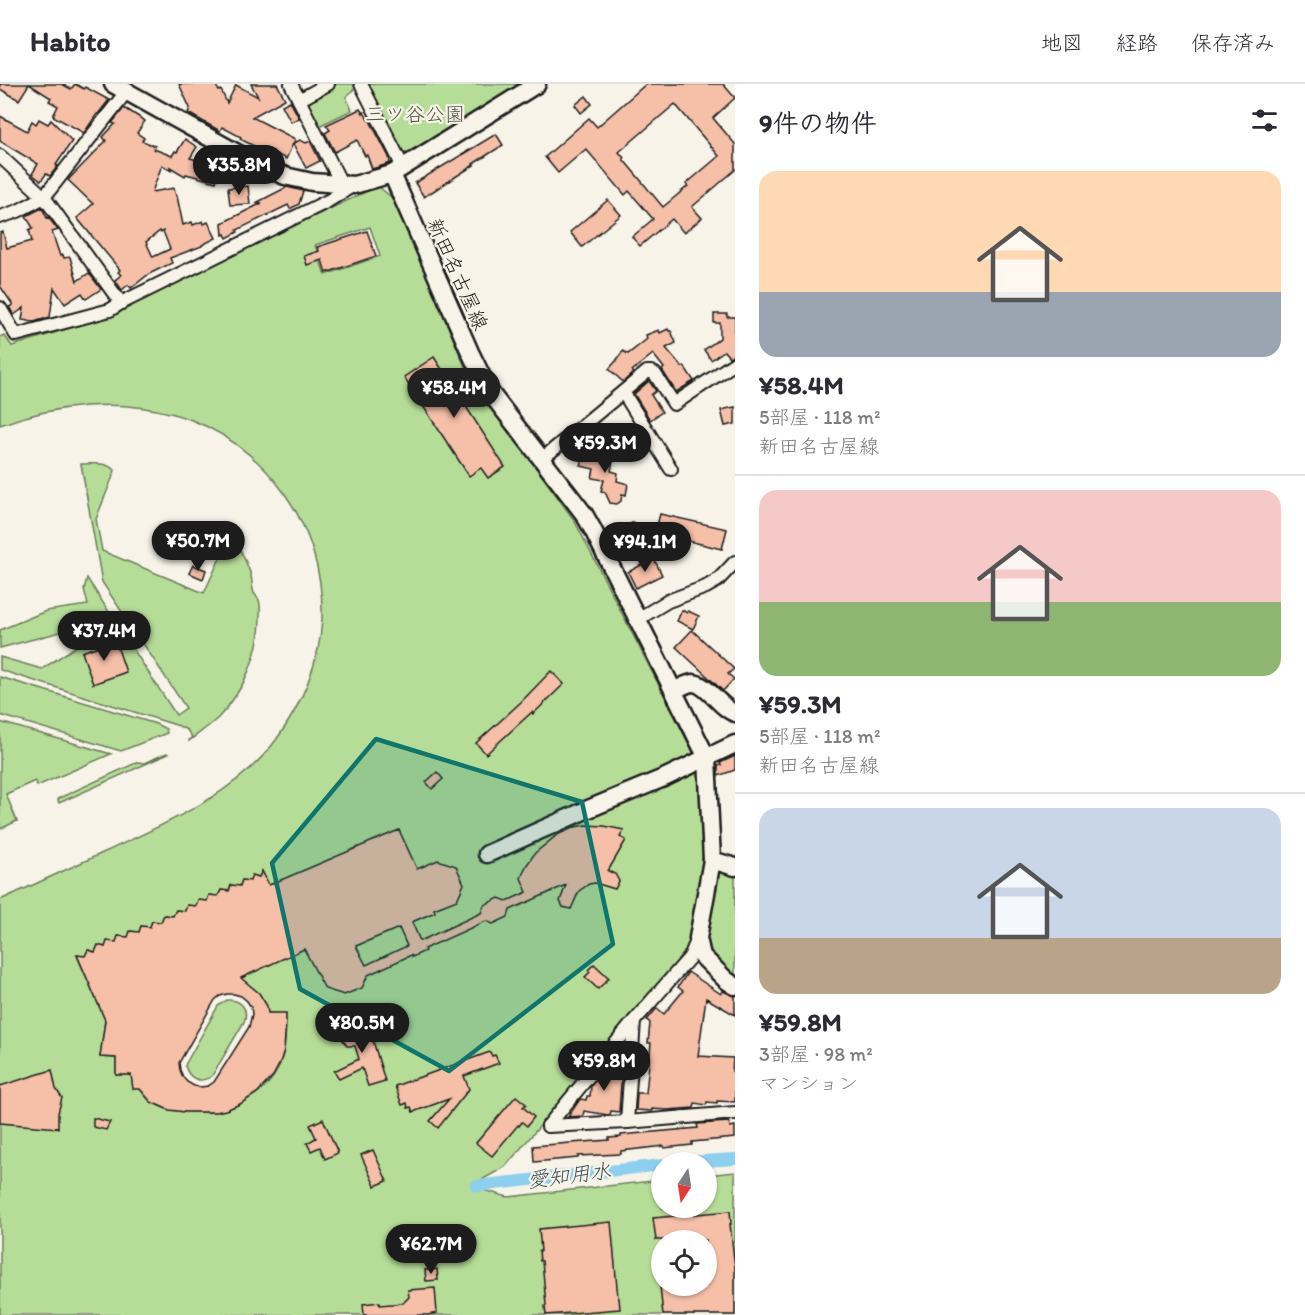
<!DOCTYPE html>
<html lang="ja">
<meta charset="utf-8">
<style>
body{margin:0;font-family:Itim,"Klee One",sans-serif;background:#f7f7f7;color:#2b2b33;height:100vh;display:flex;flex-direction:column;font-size:22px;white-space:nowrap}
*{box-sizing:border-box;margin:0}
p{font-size:20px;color:#7c7c81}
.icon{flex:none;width:33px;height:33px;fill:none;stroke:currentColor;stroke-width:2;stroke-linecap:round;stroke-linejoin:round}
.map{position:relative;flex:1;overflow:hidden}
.sheet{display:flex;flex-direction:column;background:#fff;width:570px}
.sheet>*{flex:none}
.needle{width:39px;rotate:192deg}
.controls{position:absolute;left:651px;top:1068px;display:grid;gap:12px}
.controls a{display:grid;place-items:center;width:66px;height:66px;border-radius:50%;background:#fff;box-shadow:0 2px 4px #0004;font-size:30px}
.price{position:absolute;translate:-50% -51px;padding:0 14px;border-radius:21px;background:#1c1c1c;color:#fff;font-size:20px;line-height:39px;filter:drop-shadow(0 2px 3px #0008)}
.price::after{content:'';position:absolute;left:50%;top:36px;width:18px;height:14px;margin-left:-9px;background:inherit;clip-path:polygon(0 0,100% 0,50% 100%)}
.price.active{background:#222;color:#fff}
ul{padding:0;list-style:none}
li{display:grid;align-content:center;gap:12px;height:318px;padding:0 24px}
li+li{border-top:2px solid #e1e1e2}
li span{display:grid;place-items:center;height:186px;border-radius:18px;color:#555}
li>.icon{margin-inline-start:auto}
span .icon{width:108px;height:108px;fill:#fffc;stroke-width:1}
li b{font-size:26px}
h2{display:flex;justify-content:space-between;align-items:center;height:72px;padding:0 24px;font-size:26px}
header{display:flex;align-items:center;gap:36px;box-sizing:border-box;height:84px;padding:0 30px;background:#fff;border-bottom:2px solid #e1e1e2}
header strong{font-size:28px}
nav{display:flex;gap:33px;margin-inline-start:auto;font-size:21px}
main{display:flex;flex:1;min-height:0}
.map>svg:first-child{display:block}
</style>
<header>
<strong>Habito</strong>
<nav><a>地図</a><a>経路</a><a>保存済み</a></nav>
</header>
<main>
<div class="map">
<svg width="735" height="1231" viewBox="0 0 735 1231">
<rect width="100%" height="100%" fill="#f7f3e8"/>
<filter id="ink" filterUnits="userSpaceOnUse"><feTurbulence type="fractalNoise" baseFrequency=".0167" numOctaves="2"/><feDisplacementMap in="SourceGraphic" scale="12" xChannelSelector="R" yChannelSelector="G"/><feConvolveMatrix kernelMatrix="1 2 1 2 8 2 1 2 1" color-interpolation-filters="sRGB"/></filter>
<g filter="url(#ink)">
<!-- green -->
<g fill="#b6dd98" stroke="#697c5a" stroke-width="1.5" fill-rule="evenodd">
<path d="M332 0H357V2L346 13 352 26 317 43 302 17Z"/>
<path d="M366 0H522L430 56 402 71Z"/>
<path d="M378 102 396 117 467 288 574 436 692 666 702 697 707 772 689 863 687 869 505 1083 476 1099V1104L508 1113 661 1096 662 1124H706L707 1091 735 1088V1231H0V816C36 800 71 783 107 767 165 740 238 709 276 656 301 622 320 578 322 535 325 441 264 356 174 330 116 314 55 321 0 341V253L4 251 12 262 108 232 142 214ZM370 143 380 172 325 191 315 161ZM262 787 301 866 235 897C252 906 264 908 268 929L286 930C286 951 286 973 274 992 262 1010 238 1023 216 1028 209 1029 201 1028 193 1028 179 1028 162 1026 150 1017 143 1012 137 998 131 991H116V974L100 973 105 936 77 872H85L88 866 95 868 98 862 105 863 116 858 119 852 128 853 131 847 139 848 141 842 150 843 152 837 161 838 164 831 173 832 176 826 185 827 187 821 196 822 198 816 207 817 209 811 218 812 221 806 229 807 231 801 240 802 242 796 250 797 252 791 259 793ZM662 1156H706V1202H662Z"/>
<path d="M81 380C93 380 107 377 115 387L96 435 102 467 204 509 231 450C239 462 246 477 251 491 252 497 252 504 254 509 256 512 258 514 259 516 261 521 260 526 260 530 261 568 244 607 218 634 209 642 199 649 189 657V656L192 653 187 646 179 642 0 586V573L42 585 115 537 113 534 0 564V546L46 527 88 521 84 505 87 494 176 631 186 624 102 498Z"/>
<path d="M0 593 156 640 166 645 167 649 121 667 0 631Z"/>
<path d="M0 638 111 670 37 702 35 697 6 710 17 737 0 745Z"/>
<path d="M167 669 168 670 59 719 58 716 59 714 138 678 144 679Z"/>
<path d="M715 786H735V891C721 882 710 872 704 857Z"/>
<path d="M227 916C241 915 249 925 244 938L212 992C200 1000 188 995 185 981L218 922Z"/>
</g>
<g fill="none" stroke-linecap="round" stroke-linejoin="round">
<!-- canal -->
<g stroke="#8ccfee" stroke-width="12">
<path d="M688 1078 735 1075"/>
<path d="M476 1102 662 1081"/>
</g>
</g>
<!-- building -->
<g fill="#f5bfa8" stroke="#1c1c1c" stroke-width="1.5" fill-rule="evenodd">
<path d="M0 0H62L71 5 75 0 84 5 85 3 109 16 98 30H97L84 49 53 32 58 22 49 17 51 14 29 0 19 16 0 5Z"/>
<path d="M179 0H215L219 7 221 6 227 19 236 1 258 13 251 0H277L285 15 252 33 295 55 294 59 300 56 306 59 310 57 320 77 306 84 293 60 286 75 276 70 273 75 263 71 259 68 260 67 257 65 258 64 240 55 241 53 222 43 220 47 188 29 190 24Z"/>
<path d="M646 0H723L735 14 713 34 735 60V86L692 123 702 134 684 149 672 135 640 162 632 153 653 135 629 107 625 111 586 65 558 89 545 73 589 34 597 43ZM675 20 719 72 686 100 688 102 663 123 623 75 624 74 619 68Z"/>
<path d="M586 12 592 20 581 29 575 21Z"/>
<path d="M290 17 299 34 291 38 282 21Z"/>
<path d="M124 24 128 27V26L145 37 137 49 144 54 142 57 155 62 154 65 172 72 175 67 177 68 185 55 197 63 190 74 220 82 216 98 186 90 185 92 170 83 171 86 162 81 152 108 174 104 176 112H177L183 141 192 138 193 141 203 137 204 140 208 138 216 154 202 161V162L170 174 172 179 149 190 131 204 128 201 122 206 115 196 121 191 118 188 120 186 77 134 93 120 68 96 106 57 103 53 115 40 112 39ZM160 147 161 149 163 147 170 165 153 173 146 158Z"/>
<path d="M360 25 363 29 364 28 368 36 369 35 389 73 390 79 388 80 372 85 367 71 365 72 357 56 335 68 325 49 330 46 326 41Z"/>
<path d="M0 32 27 47 32 37 36 40 39 35 48 40 51 36 72 57 56 81 58 82 50 92 46 90 41 97 32 90 38 80 0 57Z"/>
<path d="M496 50 503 61 473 80 474 81 424 113 415 99Z"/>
<path d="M248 102 250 120 230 121 228 104Z"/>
<path d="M287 103 303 107 299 120 290 125 288 121 237 146 238 148 227 154 225 150 223 151 222 139 262 119H256Z"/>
<path d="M608 116 621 131 582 163 570 148Z"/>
<path d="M42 124 47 134 48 133 58 146 52 148 60 172 63 171 64 174 70 173 77 197 89 189 101 205 86 215 82 209 65 220 54 204 50 233 34 238 22 236 24 224 14 231 9 223 13 221 0 202V149L3 148 7 164 32 157 29 146 33 144 26 132Z"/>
<path d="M367 147 376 172 326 189 322 176 307 181 304 172 319 167 317 163Z"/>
<path d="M714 230H727V233H735V270L729 273 724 267 711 276 704 266 720 254V239H714Z"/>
<path d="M668 245 669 247H671L676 259 666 264 682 283 684 282 694 297 676 308 662 286 664 284 653 270 632 287 633 289 623 298 609 285 616 277 623 267 628 270 647 255 646 251 659 246 660 249Z"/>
<path d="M434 273 505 383 488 394 481 384 469 392 404 293Z"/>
<path d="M649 297 656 307 651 311 662 328 650 336 634 310Z"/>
<path d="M735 323V340L725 342 721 326Z"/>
<path d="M593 364 611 369 610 376H613L611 387 618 389 617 397 628 400 626 411 622 410 621 417 617 420 610 419 605 408 601 407 604 396 592 394 594 385 581 382 584 370Z"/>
<path d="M660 430 727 445 722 465 655 449Z"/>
<path d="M634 438 645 459 620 471 610 450Z"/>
<path d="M651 469 662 491 636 504 628 488 649 477Z"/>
<path d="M193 481 206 486 203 495 189 489Z"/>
<path d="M682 526 687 529 688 527 699 532 693 545 677 537Z"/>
<path d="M692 546 734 585 728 590 734 595 723 607 676 563Z"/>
<path d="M115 556 126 588 93 600 82 568Z"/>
<path d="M551 587 564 600 533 630 532 628 486 670 476 659 521 618Z"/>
<path d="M735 672V686L718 692V682L721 681 720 679Z"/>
<path d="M437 688 443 695 432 705 426 698Z"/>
<path d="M585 741 604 742 624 746 620 753 626 756 608 787 615 790 619 797 615 805 595 799 589 800 579 807 571 825 563 823 560 817 566 801 510 826 508 833 493 840 486 837 424 865 425 867 412 873 411 871 368 891 362 904 344 911 325 905 304 865 241 894 259 909 267 922 268 929H286V937L284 966 280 979 273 992 258 1008 240 1020 226 1026 216 1028H185L169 1026 151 1018 140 1005H133L131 991H116V974L100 973 105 936 77 871 85 872 88 866 95 868 98 861 105 863 107 857 116 858 118 852 128 853 130 847 139 848 141 842 150 843 152 837 161 838 164 831 173 832 176 826 185 827 187 821 196 822 198 816 207 817 209 811 218 812 221 806 229 807 231 801 240 802 242 796 250 797 252 791 259 793 262 787 269 801 399 746 417 785 438 776 456 782 464 800 457 816 434 825 435 828 412 838 420 857 481 829 484 821 499 814 507 817 527 808 521 794 526 782 535 769 557 751 575 743ZM399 844 407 862 366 881 356 862ZM227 910H234L241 912 247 917 251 923 252 930 249 943 214 998 208 1002 201 1003 194 1002 187 998 183 993 180 986 179 979 215 916 220 912Z"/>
<path d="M594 880 609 894 598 905 585 893 590 888 588 886Z"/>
<path d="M688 888 721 910 723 907 735 912V931L706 914 698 972 733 974 732 987H735V1018L717 1017V1019L707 1018 706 1021 695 1019 694 1024 667 1026 652 1025V1027L636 1026 637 1009H646L651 959H648L650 939 647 936 657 924 664 930 683 907 678 903Z"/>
<path d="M366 933 385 997 368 1002 362 984 339 995 334 987 359 975 355 962H347L339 950Z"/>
<path d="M490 968 492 972 495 971 499 979 464 992 469 1005 438 1044 430 1037 449 1015 413 1028 411 1023 408 1024 407 1019 402 1021 395 1002Z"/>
<path d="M618 969 623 970 619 1028 611 1027 610 1031H608L584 1027 583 1032 568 1033 580 1015 586 1016 587 1012H590L591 1002 604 986H607V982Z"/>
<path d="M52 986 56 1005 62 1014 58 1029V1044L0 1039V1002Z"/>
<path d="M516 1012 526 1020 523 1023 534 1033 527 1042 522 1038 519 1042 518 1041 492 1072 476 1059Z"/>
<path d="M93 1034 110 1038 106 1046 93 1043Z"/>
<path d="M323 1035 338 1069 325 1075 320 1063 311 1067 307 1059 316 1054 310 1041Z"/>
<path d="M729 1038 730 1043 735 1042V1054L692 1058V1061L664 1064V1062L621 1067V1070L578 1072V1074L534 1078 533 1062 609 1056V1054L621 1053V1051L698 1044 697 1040Z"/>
<path d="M373 1066 387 1097 375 1102 361 1071Z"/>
<path d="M730 1127 731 1140H730L735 1184V1231H663L660 1202H706V1156H656L653 1134Z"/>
<path d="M611 1138 618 1214H619L620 1225 546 1231 545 1222 546 1221 542 1177H540L539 1167H541L539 1145Z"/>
<path d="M437 1185 438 1196 426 1197 425 1186Z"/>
<path d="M435 1204 437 1229 428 1231H364L363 1220 380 1218V1221L403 1219 409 1213 408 1206Z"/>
</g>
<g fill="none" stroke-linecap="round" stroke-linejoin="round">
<!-- street casing -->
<g stroke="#1c1c1c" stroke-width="16">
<g id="street">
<path d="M291 0 342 101"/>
<path d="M361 0 403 83"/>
<path d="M299 16 328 0"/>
<path d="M0 72 44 113 121 219"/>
<path d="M0 133 18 127 44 113 126 8"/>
<path d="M0 224 16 251 110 226 121 219 328 117 354 101"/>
<path d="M623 308 671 385"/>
<path d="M542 375 647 288H651L655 290 674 320 735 279"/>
<path d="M638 535 668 517 706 503 718 496 735 478"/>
<path d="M627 1038 634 937"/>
<path d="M548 1042 634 937 690 873 698 854"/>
<path d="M548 1042 627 1038 735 1029"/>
</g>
</g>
<!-- secondary casing -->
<g stroke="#1c1c1c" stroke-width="21">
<g id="secondary">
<path d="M113 0 255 79 285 92 312 98 354 101 392 90 537 0"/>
<path d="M392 90 470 268 489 307 584 430 593 446 707 674 712 776 698 854 702 872 726 896 735 902"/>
<path d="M674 607C679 604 687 600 692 599 706 598 721 625 735 629"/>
<path d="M487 770 586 726 666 693 735 660"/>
<path d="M712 776 735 783"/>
</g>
</g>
<!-- street -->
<use href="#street" stroke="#f7f3e8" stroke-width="12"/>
<!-- secondary -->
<use href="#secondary" stroke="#f7f3e8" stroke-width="16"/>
</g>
</g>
<!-- marked area -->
<path fill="#0f766e" fill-opacity="0.2" stroke="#0f766e" stroke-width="4.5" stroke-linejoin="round" d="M376 655 582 718 613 860 449 987 300 905 272 779Z"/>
<g text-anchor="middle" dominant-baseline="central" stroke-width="4.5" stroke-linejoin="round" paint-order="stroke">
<!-- park labels -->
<g font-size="20" fill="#4a5641" stroke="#f7f3e8">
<text x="415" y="30">三ツ谷公園</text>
</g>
<!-- street labels -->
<g font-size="20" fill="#1c1c1c" stroke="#f7f3e8">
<text transform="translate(458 190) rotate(66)">新田名古屋線</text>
</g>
<!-- water labels -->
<g font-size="21" font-style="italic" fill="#3e525b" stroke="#f7f3e8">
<text transform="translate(569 1091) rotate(-7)">愛知用水</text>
</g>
</g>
</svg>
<div class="controls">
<a><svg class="needle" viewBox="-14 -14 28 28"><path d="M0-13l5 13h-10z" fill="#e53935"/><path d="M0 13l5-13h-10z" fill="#7c7c81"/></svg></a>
<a><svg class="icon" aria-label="locate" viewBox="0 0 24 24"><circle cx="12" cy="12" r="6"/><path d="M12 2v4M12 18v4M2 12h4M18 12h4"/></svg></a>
</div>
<b class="price" style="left:239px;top:112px">¥35.8M</b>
<b class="price active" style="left:454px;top:335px">¥58.4M</b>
<b class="price" style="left:605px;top:390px">¥59.3M</b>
<b class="price" style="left:198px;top:488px">¥50.7M</b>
<b class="price" style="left:645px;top:489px">¥94.1M</b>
<b class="price" style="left:104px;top:578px">¥37.4M</b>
<b class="price" style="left:362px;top:970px">¥80.5M</b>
<b class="price" style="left:604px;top:1008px">¥59.8M</b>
<b class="price" style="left:431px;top:1191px">¥62.7M</b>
</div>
<section class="sheet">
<h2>9件の物件<svg class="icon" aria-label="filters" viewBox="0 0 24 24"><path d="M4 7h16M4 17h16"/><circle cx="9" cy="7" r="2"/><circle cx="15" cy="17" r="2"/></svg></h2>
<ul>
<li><span style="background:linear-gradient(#ffd9b3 65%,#9aa5b1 0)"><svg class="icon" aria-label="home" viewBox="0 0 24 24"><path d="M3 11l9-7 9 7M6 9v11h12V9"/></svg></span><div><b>¥58.4M</b><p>5部屋 · 118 m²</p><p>新田名古屋線</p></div></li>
<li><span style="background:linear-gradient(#f6c9c9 60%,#8fb573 0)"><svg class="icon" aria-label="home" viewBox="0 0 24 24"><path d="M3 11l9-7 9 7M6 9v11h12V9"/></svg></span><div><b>¥59.3M</b><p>5部屋 · 118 m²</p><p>新田名古屋線</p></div></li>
<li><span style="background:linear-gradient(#c9d6e8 70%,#b9a48a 0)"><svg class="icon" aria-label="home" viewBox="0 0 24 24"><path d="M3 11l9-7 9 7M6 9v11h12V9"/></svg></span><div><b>¥59.8M</b><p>3部屋 · 98 m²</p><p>マンション</p></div></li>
</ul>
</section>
</main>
